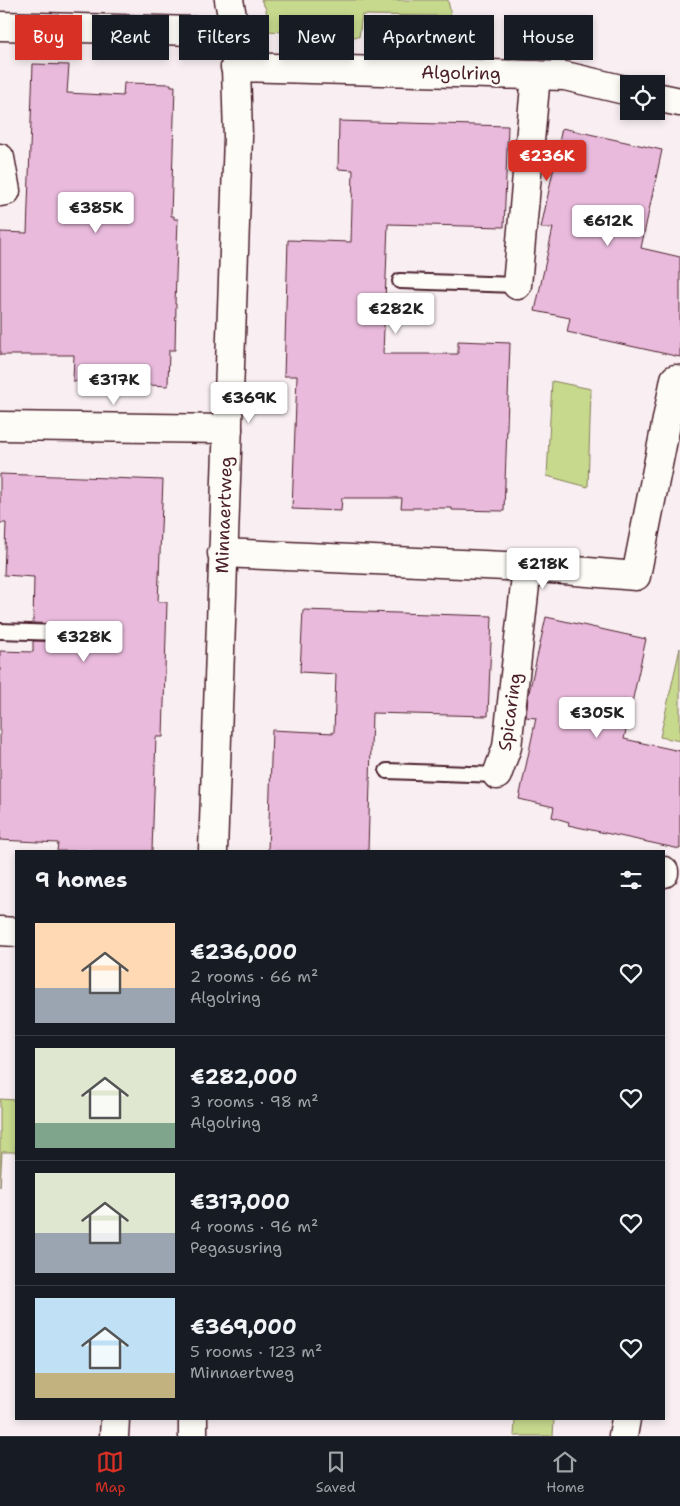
<!DOCTYPE html>
<meta charset="utf-8">
<style>
body{margin:0;font-family:"Shantell Sans",sans-serif;background:#20242c;color:#f1f3f6;height:100vh;display:flex;flex-direction:column;font-size:19px;white-space:nowrap}
*{box-sizing:border-box;margin:0}
p{font-size:16px;color:#9ea1a6}
.icon{flex:none;width:28px;height:28px;fill:none;stroke:currentColor;stroke-width:2;stroke-linecap:round;stroke-linejoin:round}
.map{position:relative;flex:1;overflow:hidden}
.details{position:absolute;left:15px;top:850px;width:650px;height:570px;display:flex;flex-direction:column;background:#171b24;border-radius:0px;box-shadow:0 2px 8px #0003}
.details>*{flex:none}
.hud{position:absolute;left:15px;top:15px;width:650px;height:45px;display:flex;gap:10px}
.controls{position:absolute;left:620px;top:75px;display:grid;gap:10px}
.controls a{display:grid;place-items:center;width:45px;height:45px;border-radius:0px;background:#171b24;box-shadow:0 2px 8px #0003;font-size:25px}
.price{position:absolute;translate:-50% -42px;padding:0 11px;border-radius:5px;background:#fff;color:#222;font-size:16px;line-height:32px;filter:drop-shadow(0 1px 2px #0008)}
.price::after{content:'';position:absolute;left:50%;top:30px;width:15px;height:11px;margin-left:-8px;background:inherit;clip-path:polygon(0 0,100% 0,50% 100%)}
.price.on{background:#d93025;color:#fff}
ul{padding:0;list-style:none}
li{display:flex;align-items:center;gap:15px;height:125px;padding:0 20px}
li+li{border-top:1px solid #363941}
li span{display:grid;place-items:center;flex:none;width:140px;height:100px;border-radius:0px;color:#555}
li>.icon{margin-inline-start:auto}
span .icon{width:60px;height:60px;fill:#fffc;stroke-width:1}
li b{font-size:21px}
h2{display:flex;justify-content:space-between;align-items:center;height:60px;padding:0 20px;font-size:21px}
.pill{padding:0 18px;border-radius:0px;background:#171b24;box-shadow:0 2px 8px #0003;font-size:18px;line-height:45px}
.pill.on{background:#d93025;color:#fff}
.menu{display:flex;justify-content:space-around;align-items:center;height:70px;border-top:1px solid #363941;background:#171b24;font-size:14px;color:#9ea1a6}
.menu a{display:grid;justify-items:center;gap:2px}
.menu .on{color:#d93025}
.map>svg:first-child{display:block}
</style>
<div class="map">
<svg width="680" height="1436" viewBox="0 0 680 1436">
<rect width="100%" height="100%" fill="#f9eff2"/>
<filter id="ink" filterUnits="userSpaceOnUse"><feTurbulence type="fractalNoise" baseFrequency=".02" numOctaves="2"/><feDisplacementMap in="SourceGraphic" scale="10" xChannelSelector="R" yChannelSelector="G"/><feConvolveMatrix kernelMatrix="1 2 1 2 8 2 1 2 1" color-interpolation-filters="sRGB"/></filter>
<g filter="url(#ink)">
<!-- green -->
<g fill="#c6d98d" stroke="#887c5c">
<path d="M261 0H448L451 16 362 15 359 37 268 31 266 9Z"/>
<path d="M552 381 591 389 588 487 547 476Z"/>
<path d="M680 648V741L660 737Z"/>
<path d="M0 1099 16 1100V1152H2L0 1187Z"/>
<path d="M515 1419H554L553 1436H514Z"/>
</g>
<!-- building -->
<g fill="#e9badc" stroke="#4a1f2b">
<path d="M33 64 69 65 67 93 123 96 124 83 171 84V86H175L171 216H174V219H178L175 304H176L175 350H169L168 386 73 381 74 355H0V232L27 233Z"/>
<path d="M339 121 508 126 504 227 388 224 383 354H458V341L510 343 504 511 452 510V508H401L402 498H342L341 511 292 509 297 376H284L288 240 351 242 353 170 338 169Z"/>
<path d="M562 128 662 150 641 248 680 257V357L567 332 570 318 535 311 553 228H541Z"/>
<path d="M0 474 163 480 158 602H167L163 737H156L152 851H57L58 843 0 840V651L33 652V641H62L65 638 67 633 63 626 59 624 33 623 34 577 4 575 6 523H0Z"/>
<path d="M303 610 492 616 488 716 372 713 368 851H268L272 730 334 733 336 674 300 672Z"/>
<path d="M546 617 646 639 624 739 680 751V849L568 825 569 822 552 817 554 807 519 799 536 718 526 717 528 697Z"/>
</g>
<g fill="none" stroke-linecap="round" stroke-linejoin="round">
<!-- service casing -->
<g stroke="#4a1f2b" stroke-width="18">
<g id="service">
<path d="M400 281 517 285"/>
<path d="M0 631 58 633"/>
<path d="M387 771 497 775"/>
</g>
</g>
<!-- minor casing -->
<g stroke="#4a1f2b" stroke-width="31">
<g id="minor">
<path d="M0 26 235 32"/>
<path d="M235 67 565 76 629 91"/>
<path d="M656 97 680 102"/>
<path d="M0 158 6 191 0 192"/>
<path d="M517 285 536 75"/>
<path d="M0 426 228 429"/>
<path d="M222 553 527 567 636 576 675 379"/>
<path d="M497 775 507 747 527 567"/>
<path d="M213 851 238 137 235 32 229 0"/>
<path d="M664 873V871"/>
<path d="M0 931 16 932"/>
<path d="M114 1436 115 1419"/>
<path d="M193 1436V1419"/>
<path d="M623 1436 626 1419"/>
</g>
</g>
<!-- service -->
<use href="#service" stroke="#fdfcf7" stroke-width="14"/>
<!-- minor -->
<use href="#minor" stroke="#fdfcf7" stroke-width="28"/>
</g>
</g>
<g text-anchor="middle" dominant-baseline="central" stroke-width="5" stroke-linejoin="round" paint-order="stroke">
<!-- street labels -->
<g font-size="18" fill="#4a1f2b" stroke="#fdfcf7">
<text transform="translate(461 73) rotate(1)">Algolring</text>
<text transform="translate(224 515) rotate(-88)">Minnaertweg</text>
<text transform="translate(510 712) rotate(-82)">Spicaring</text>
</g>
</g>
</svg>
<div class="controls">
<a><svg class="icon" aria-label="locate" viewBox="0 0 24 24"><circle cx="12" cy="12" r="6"/><path d="M12 2v4M12 18v4M2 12h4M18 12h4"/></svg></a>
</div>
<b class="price on" style="left:547px;top:182px">€236K</b>
<b class="price" style="left:96px;top:234px">€385K</b>
<b class="price" style="left:608px;top:247px">€612K</b>
<b class="price" style="left:396px;top:335px">€282K</b>
<b class="price" style="left:114px;top:406px">€317K</b>
<b class="price" style="left:249px;top:424px">€369K</b>
<b class="price" style="left:543px;top:590px">€218K</b>
<b class="price" style="left:84px;top:663px">€328K</b>
<b class="price" style="left:597px;top:739px">€305K</b>
<div class="hud">
<a class="pill on">Buy</a>
<a class="pill">Rent</a>
<a class="pill">Filters</a>
<a class="pill">New</a>
<a class="pill">Apartment</a>
<a class="pill">House</a>
</div>
<section class="details">
<h2>9 homes<svg class="icon" aria-label="filters" viewBox="0 0 24 24"><path d="M4 7h16M4 17h16"/><circle cx="9" cy="7" r="2"/><circle cx="15" cy="17" r="2"/></svg></h2>
<ul>
<li><span style="background:linear-gradient(#ffd9b3 65%,#9aa5b1 0)"><svg class="icon" aria-label="home" viewBox="0 0 24 24"><path d="M3 11l9-7 9 7M6 9v11h12V9"/></svg></span><div><b>€236,000</b><p>2 rooms · 66 m²</p><p>Algolring</p></div><svg class="icon" aria-label="heart" viewBox="0 0 24 24"><path d="M12 20l-8-8c-3-5 5-10 8-4 3-6 11-1 8 4z"/></svg></li>
<li><span style="background:linear-gradient(#dfe7d0 75%,#7fa58c 0)"><svg class="icon" aria-label="home" viewBox="0 0 24 24"><path d="M3 11l9-7 9 7M6 9v11h12V9"/></svg></span><div><b>€282,000</b><p>3 rooms · 98 m²</p><p>Algolring</p></div><svg class="icon" aria-label="heart" viewBox="0 0 24 24"><path d="M12 20l-8-8c-3-5 5-10 8-4 3-6 11-1 8 4z"/></svg></li>
<li><span style="background:linear-gradient(#dfe7d0 60%,#9aa5b1 0)"><svg class="icon" aria-label="home" viewBox="0 0 24 24"><path d="M3 11l9-7 9 7M6 9v11h12V9"/></svg></span><div><b>€317,000</b><p>4 rooms · 96 m²</p><p>Pegasusring</p></div><svg class="icon" aria-label="heart" viewBox="0 0 24 24"><path d="M12 20l-8-8c-3-5 5-10 8-4 3-6 11-1 8 4z"/></svg></li>
<li><span style="background:linear-gradient(#bfe0f5 75%,#c2b280 0)"><svg class="icon" aria-label="home" viewBox="0 0 24 24"><path d="M3 11l9-7 9 7M6 9v11h12V9"/></svg></span><div><b>€369,000</b><p>5 rooms · 123 m²</p><p>Minnaertweg</p></div><svg class="icon" aria-label="heart" viewBox="0 0 24 24"><path d="M12 20l-8-8c-3-5 5-10 8-4 3-6 11-1 8 4z"/></svg></li>
</ul>
</section>
</div>
<nav class="menu">
<a class="on"><svg class="icon" aria-label="map" viewBox="0 0 24 24"><path d="M3 6l6-2 6 2 6-2v14l-6 2-6-2-6 2zM9 4v14M15 6v14"/></svg>Map</a>
<a><svg class="icon" aria-label="saved" viewBox="0 0 24 24"><path d="M7 4h10v16l-5-4-5 4z"/></svg>Saved</a>
<a><svg class="icon" aria-label="home" viewBox="0 0 24 24"><path d="M3 11l9-7 9 7M6 9v11h12V9"/></svg>Home</a>
</nav>
